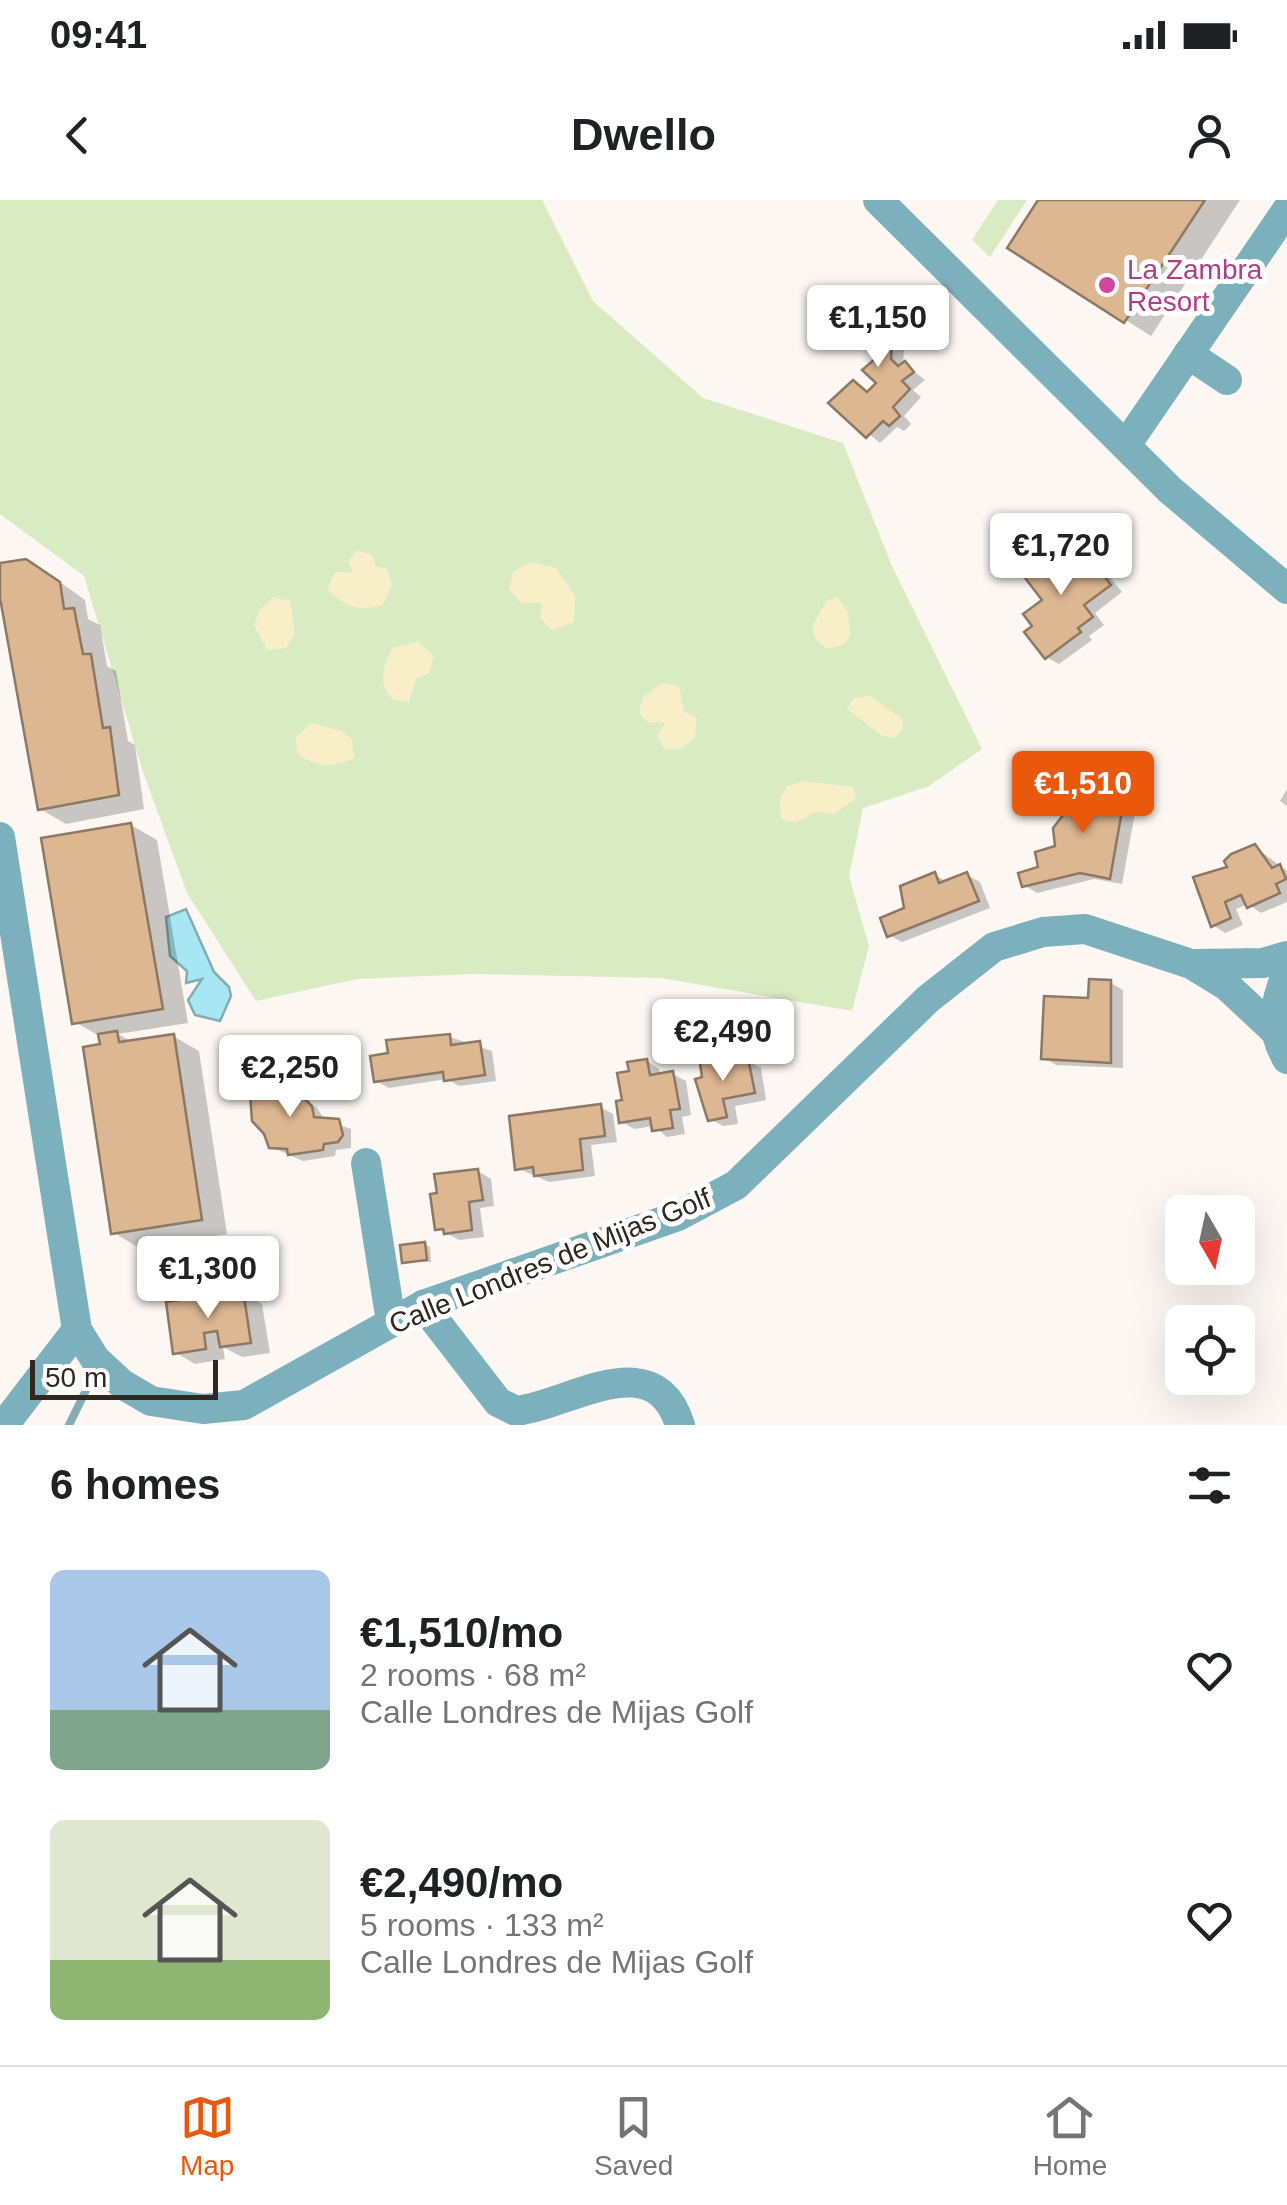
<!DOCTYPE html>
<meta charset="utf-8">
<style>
body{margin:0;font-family:Helvetica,sans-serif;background:#f6f6f6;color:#202124;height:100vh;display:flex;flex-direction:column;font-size:38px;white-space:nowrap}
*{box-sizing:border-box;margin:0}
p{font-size:32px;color:#757577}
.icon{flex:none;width:55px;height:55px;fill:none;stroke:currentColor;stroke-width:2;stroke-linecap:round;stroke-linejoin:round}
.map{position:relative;height:1225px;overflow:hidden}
.panel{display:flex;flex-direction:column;background:#fff;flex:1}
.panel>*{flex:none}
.needle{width:65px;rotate:171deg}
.controls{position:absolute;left:1165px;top:995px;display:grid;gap:20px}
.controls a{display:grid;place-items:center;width:90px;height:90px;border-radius:15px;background:#fff;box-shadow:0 10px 40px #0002;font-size:50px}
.scale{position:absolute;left:30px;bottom:25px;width:188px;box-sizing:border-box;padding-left:10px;border:5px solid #30271e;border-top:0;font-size:28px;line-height:35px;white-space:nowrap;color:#30271e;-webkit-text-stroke:8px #fff;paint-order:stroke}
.price{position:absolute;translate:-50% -85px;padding:0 22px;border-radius:10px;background:#fff;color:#222;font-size:32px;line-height:65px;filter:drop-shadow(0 2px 5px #0008)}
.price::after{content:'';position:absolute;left:50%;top:60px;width:30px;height:22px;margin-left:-15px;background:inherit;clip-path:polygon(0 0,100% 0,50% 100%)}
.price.active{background:#ea580c;color:#fff}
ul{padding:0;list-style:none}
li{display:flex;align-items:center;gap:30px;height:250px;padding:0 50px}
li span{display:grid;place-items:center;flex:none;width:280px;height:200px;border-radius:15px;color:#555}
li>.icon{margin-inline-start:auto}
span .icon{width:120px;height:120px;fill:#fffc;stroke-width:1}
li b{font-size:42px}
h2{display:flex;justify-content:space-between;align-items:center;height:120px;padding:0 50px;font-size:42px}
.status{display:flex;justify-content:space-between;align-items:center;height:70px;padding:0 50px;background:#fff;direction:ltr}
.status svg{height:28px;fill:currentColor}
header{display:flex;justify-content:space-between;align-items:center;height:130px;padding:0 50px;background:#fff;font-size:45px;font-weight:600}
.tabs{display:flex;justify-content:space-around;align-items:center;height:140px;border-top:2px solid #e0e0e0;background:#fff;font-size:28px;color:#757577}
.tabs a{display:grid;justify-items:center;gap:5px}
.tabs .active{color:#ea580c}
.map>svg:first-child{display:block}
</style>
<div class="status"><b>09:41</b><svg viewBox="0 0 49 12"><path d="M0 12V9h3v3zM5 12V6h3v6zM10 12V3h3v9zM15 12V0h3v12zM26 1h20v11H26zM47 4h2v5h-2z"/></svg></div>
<header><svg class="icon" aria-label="back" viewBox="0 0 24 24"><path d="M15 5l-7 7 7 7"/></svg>Dwello<svg class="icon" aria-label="person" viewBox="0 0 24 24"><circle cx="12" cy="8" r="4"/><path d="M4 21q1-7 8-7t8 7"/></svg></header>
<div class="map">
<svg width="1287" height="1225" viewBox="0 0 1287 1225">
<rect width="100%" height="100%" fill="#fcf7f3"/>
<!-- green -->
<g fill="#d8ebc2">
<path d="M0 0H542L593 101 703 198 843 243 892 366 982 549 929 586 863 608 849 676 869 746 852 811 661 778 473 774 357 779 256 801 187 693 143 572 84 376 0 314Z"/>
<path d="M998 0H1027L990 57 972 40Z"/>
</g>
<!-- sand -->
<g fill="#f8efc9">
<path d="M356 350 372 355 376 366 387 369 392 385 383 405C359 412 345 407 327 389L335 372 353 373 348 362Z"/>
<path d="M530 362 556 368 575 396 574 422 552 430 540 418 542 403H521L509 389 513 372Z"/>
<path d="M273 397 290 401 295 433 286 448 267 450 254 425 260 409Z"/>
<path d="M837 397 848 412 850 436 843 445 828 449 816 440 812 427 826 401Z"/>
<path d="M418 441 434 456 429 473 416 479 409 502 393 500C377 482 383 468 392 448Z"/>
<path d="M662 483 679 486 684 511 697 518 695 537 682 548 665 550 657 536 665 523 647 522 639 512 643 497Z"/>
<path d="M871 496 902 519 903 530 894 538 881 535 847 509 853 498Z"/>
<path d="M311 523 342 531 352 540 354 557C335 569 313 567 297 553L296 538Z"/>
<path d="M804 581 853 587 856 598 833 615 816 611 796 623 781 619 780 599 787 586Z"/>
</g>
<!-- water -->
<path fill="#a7e7f3" stroke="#83adb3" stroke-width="2.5" d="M186 709 214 772 229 787 231 796 220 821 195 815 188 800 202 779 186 783 187 771 170 756 166 717Z"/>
<!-- shadow -->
<g fill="#0003">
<path d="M1041 0H1240L1151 136 1011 47Z"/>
<path d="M907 96 928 112 927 123 906 124 903 163 925 180 913 190 921 197 904 216 911 224 904 231 897 227 880 243 831 203 854 183 870 193 879 183 876 146 870 142Z"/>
<path d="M1067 343 1091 365 1105 371 1122 392 1095 413 1104 425 1089 436 1092 440 1059 464 1046 457 1035 427Z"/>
<path d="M0 365 53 377 85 400 88 419 100 425 107 466 116 471 128 541 135 545 144 609 66 624 40 609Z"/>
<path d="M1126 584 1139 591 1122 684 1094 679 1037 693 1024 685 1058 648 1081 613Z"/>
<path d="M1287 589V606L1280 601Z"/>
<path d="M131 625 157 640 188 823 118 834 132 842 173 836 199 851 227 1034 139 1048 113 1032 101 837 75 822Z"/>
<path d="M1255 647 1287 671V702L1261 713 1248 704 1236 709 1243 725 1225 733 1213 725 1201 701Z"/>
<path d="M935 675 947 682 967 675 980 682 990 708 902 742 889 735Z"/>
<path d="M1111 783 1123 790V868L1056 865 1044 858Z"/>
<path d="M450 837 492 851 496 881 459 886 447 879 389 888 376 881Z"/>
<path d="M714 857 727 864 748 861 761 868 766 900 735 906 738 924 723 926 710 919 705 880Z"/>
<path d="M647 861 659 869 661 876 673 874 686 881 691 915 682 917 685 934 667 937 654 926 634 929 622 922 631 873Z"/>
<path d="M267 879 295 899 316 907 325 920 351 929V948L336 950 335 956 303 961 271 947Z"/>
<path d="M600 907 613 914 617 942 591 945 595 976 549 982 517 968Z"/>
<path d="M478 971 491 979 494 1006 480 1008 484 1037 459 1040 437 1028Z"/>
<path d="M424 1044 430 1047 431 1062H405Z"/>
<path d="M243 1093 262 1104 270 1153 242 1157 223 1147 225 1159 195 1164 176 1153Z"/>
</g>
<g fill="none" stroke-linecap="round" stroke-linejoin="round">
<!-- stream -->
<path stroke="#83adb3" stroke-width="8" d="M69 1225 90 1182"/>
</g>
<!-- building -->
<g fill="#ddb792" stroke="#8d7864" stroke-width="2.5">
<path d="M1038 0H1205L1124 123 1007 48Z"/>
<path d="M908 93 909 103H916L915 117 894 118 891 159 898 166 905 161 914 172 902 181 910 189 893 207 900 216 889 226 883 221 866 238 828 203 853 180 867 192 876 183 862 170 875 159 873 144H867L870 99Z"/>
<path d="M1067 340 1086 365 1092 360 1111 385 1084 405 1093 417 1078 428 1081 432 1045 459 1024 432 1032 426 1023 414 1042 400 1022 374Z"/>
<path d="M26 359 60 382 64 409 74 408 83 454H91L103 528 110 527 119 595 38 610 0 398V363Z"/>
<path d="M1083 577 1127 582 1110 679 1080 673 1022 687 1018 673 1038 667 1035 652 1055 646 1053 628 1063 615 1078 611Z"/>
<path d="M131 623 163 809 72 824 41 638Z"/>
<path d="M1255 644 1272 668 1280 664 1286 679 1276 684 1280 693 1247 708 1241 695 1225 702 1231 718 1211 727 1193 677 1227 667 1224 661 1231 654Z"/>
<path d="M935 672 939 683 967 672 979 701 887 737 880 718 904 708 900 686Z"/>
<path d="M1089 779 1111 780V863L1041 859 1044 796 1088 798Z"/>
<path d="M117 831 119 842 174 834 202 1020 111 1034 83 847 100 844 98 834Z"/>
<path d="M450 834 451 845 480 841 485 875 444 881 443 872 374 882 370 856 388 853 386 840Z"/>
<path d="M715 854 716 864 748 858 755 893 723 899 727 917 708 921 695 879 702 877 699 857Z"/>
<path d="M647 859 650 875 673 871 680 909 670 910 673 928 652 931 650 918 619 923 616 901 622 900 617 873 629 871 627 862Z"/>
<path d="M268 876 269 886 281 884 284 896 303 897 312 906 314 917 339 919 343 935 338 942 324 944 323 950 288 955 287 949 269 948 264 934 252 921 249 880Z"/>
<path d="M601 904 605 936 580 939 583 970 534 976 533 967 515 970 509 916Z"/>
<path d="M478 969 483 1000 469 1002 472 1030 444 1034 443 1029 435 1030 430 994 437 993 434 974Z"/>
<path d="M425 1042 427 1060 402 1063 400 1045Z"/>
<path d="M243 1090 251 1143 220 1147 217 1131 204 1133 206 1149 173 1154 166 1102Z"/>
</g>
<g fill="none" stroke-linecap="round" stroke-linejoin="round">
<!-- minor -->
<g stroke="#7db0bd" stroke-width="30">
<path d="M878 0 1170 290 1287 389"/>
<path d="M1188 154 1227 180"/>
<path d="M1126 245 1287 10"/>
<path d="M0 637 77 1130 95 1159 122 1184 151 1201 203 1209 244 1205 423 1105 678 1016 736 985 928 799 994 747 1043 732 1085 729 1191 764 1227 786 1273 829"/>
<path d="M1196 764 1263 763 1287 756"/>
<path d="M1287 771C1275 806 1268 825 1287 859"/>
<path d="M366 963 391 1122"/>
<path d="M423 1105 498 1202 516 1211C570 1205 654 1142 680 1225"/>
<path d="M4 1225 77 1130"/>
</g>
</g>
<!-- markers -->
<circle fill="#d1479c" stroke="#fff" stroke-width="4" cx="1107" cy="85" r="10"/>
<g text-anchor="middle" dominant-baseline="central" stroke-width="10" stroke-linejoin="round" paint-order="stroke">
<!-- hotel labels -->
<g font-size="28" fill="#b23c85" stroke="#fff" text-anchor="start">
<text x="1127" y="69">La Zambra<tspan x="1127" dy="32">Resort</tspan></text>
</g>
<!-- street labels -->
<g font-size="28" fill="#30271e" stroke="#fff">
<text transform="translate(550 1061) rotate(-22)">Calle Londres de Mijas Golf</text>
</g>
</g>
</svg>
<div class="controls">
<a><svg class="needle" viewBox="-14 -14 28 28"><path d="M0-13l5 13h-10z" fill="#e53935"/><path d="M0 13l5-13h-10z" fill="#757577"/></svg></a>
<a><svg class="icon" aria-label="locate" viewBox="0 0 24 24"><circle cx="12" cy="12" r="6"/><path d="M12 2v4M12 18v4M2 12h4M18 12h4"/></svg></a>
</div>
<div class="scale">50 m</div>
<b class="price" style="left:878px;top:170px">€1,150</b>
<b class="price" style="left:1061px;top:398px">€1,720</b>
<b class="price active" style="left:1083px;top:636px">€1,510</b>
<b class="price" style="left:723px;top:884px">€2,490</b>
<b class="price" style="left:290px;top:920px">€2,250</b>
<b class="price" style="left:208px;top:1121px">€1,300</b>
</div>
<section class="panel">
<h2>6 homes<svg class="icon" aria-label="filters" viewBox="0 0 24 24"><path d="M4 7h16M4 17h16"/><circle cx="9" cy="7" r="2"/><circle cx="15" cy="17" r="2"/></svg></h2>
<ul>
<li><span style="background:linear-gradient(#a9c7e8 70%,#7fa58c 0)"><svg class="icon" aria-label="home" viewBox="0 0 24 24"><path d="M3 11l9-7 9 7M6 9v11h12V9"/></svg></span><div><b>€1,510/mo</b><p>2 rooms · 68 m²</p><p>Calle Londres de Mijas Golf</p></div><svg class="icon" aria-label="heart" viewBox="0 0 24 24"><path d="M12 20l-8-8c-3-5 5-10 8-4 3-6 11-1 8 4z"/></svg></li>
<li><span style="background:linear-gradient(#dfe7d0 70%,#8fb573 0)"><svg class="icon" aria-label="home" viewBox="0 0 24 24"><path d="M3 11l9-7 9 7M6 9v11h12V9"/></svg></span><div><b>€2,490/mo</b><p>5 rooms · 133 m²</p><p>Calle Londres de Mijas Golf</p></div><svg class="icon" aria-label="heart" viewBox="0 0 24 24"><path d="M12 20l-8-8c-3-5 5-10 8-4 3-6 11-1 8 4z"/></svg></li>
</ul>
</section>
<nav class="tabs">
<a class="active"><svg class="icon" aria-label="map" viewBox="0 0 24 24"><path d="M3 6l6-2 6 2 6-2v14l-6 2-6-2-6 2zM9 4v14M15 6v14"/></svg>Map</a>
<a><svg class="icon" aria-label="saved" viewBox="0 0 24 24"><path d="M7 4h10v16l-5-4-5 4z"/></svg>Saved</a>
<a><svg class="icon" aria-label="home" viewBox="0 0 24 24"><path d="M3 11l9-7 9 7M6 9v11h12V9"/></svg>Home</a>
</nav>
